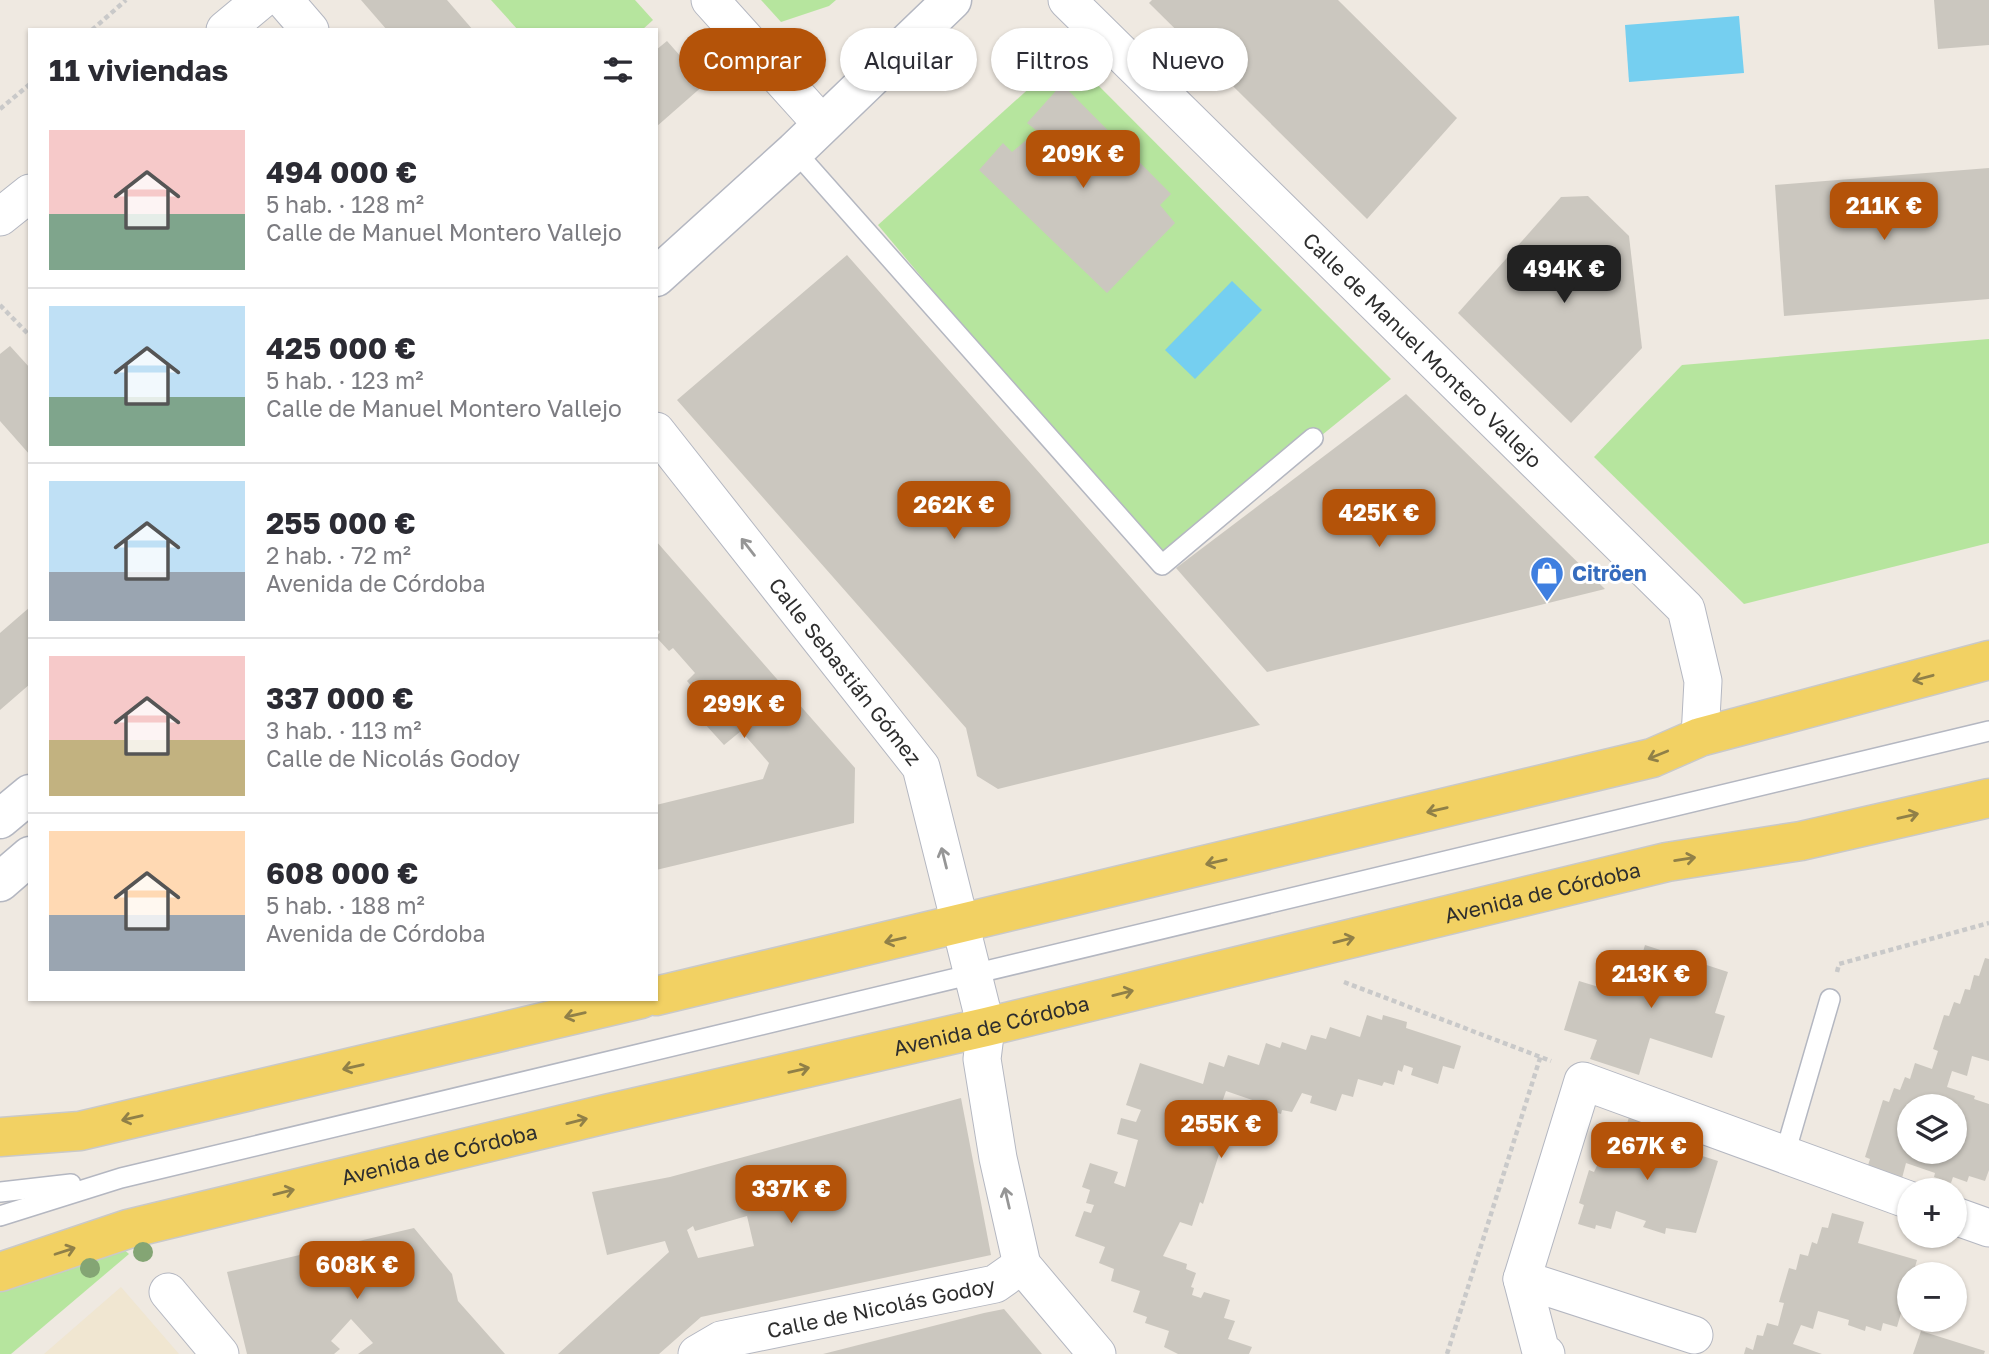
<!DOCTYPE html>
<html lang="es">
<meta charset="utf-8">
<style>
body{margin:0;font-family:"Golos Text",sans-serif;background:#f7f7f7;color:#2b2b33;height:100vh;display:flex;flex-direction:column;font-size:26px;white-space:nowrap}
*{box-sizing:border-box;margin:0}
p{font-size:23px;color:#7c7c81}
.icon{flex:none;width:38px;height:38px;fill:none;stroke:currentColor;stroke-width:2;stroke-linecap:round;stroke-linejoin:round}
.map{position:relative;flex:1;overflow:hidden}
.sheet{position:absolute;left:28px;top:28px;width:630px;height:973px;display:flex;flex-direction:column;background:#fff;border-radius:0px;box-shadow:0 2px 5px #0004}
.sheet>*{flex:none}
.guide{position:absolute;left:679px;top:28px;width:665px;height:63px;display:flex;gap:14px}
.buttons{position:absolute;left:1897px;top:1094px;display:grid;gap:14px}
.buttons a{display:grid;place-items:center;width:70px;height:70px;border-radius:50%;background:#fff;box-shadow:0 2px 5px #0004;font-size:35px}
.price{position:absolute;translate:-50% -60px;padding:0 16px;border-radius:14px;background:#b45309;color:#fff;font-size:23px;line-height:46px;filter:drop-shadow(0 2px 4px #0008)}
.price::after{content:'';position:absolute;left:50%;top:42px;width:21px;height:16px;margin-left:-10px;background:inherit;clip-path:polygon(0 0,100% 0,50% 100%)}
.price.current{background:#222;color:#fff}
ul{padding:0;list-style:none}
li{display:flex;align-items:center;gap:21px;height:175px;padding:0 21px}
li+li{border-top:2px solid #e1e1e2}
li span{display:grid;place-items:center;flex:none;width:196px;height:140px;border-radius:0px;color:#555}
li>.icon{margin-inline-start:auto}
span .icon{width:84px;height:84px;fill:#fffc;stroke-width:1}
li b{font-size:30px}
h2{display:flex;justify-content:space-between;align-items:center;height:84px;padding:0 21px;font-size:30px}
.pill{padding:0 24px;border-radius:32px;background:#fff;box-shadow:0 2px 5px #0004;font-size:24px;line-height:63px}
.pill.current{background:#b45309;color:#fff}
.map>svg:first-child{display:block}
</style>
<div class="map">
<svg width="1989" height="1354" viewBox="0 0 1989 1354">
<rect width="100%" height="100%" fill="#efe9e1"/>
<!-- education -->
<path fill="#f0e6d1" d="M121 1287 179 1354H44Z"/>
<!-- green -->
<g fill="#b6e59e">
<path d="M491 0H635L653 20 642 30H518Z"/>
<path d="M761 0H836L829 6 781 22Z"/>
<path d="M1067 54 1391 379 1162 565 878 225Z"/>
<path d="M1989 339V543L1744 604 1594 457 1682 365Z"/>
<path d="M121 1247 129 1254 11 1354H0V1288Z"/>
</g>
<!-- water -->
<g fill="#75cff0">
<path d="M1739 16 1744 73 1629 82 1625 25Z"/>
<path d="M1232 281 1262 310 1195 379 1165 350Z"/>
</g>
<!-- building -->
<g fill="#cbc7bf" fill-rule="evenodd">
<path d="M361 0H447L473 30H387Z"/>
<path d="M1152 0H1338L1457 118 1367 219 1149 3Z"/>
<path d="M1934 0H1989V45L1938 49Z"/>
<path d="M667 41 705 84 656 127V50Z"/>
<path d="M1062 84 1171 194 1160 205 1175 223 1107 293 979 170 1003 143 1012 152 1037 131 1027 123Z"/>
<path d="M1989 168V299L1784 316 1775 185Z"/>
<path d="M1588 196 1629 236 1642 348 1571 423 1458 313 1561 197Z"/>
<path d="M847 255 1035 468 1260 725 998 789 977 776 966 728 677 400Z"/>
<path d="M10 346 30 368V455L0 421V354Z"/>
<path d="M1406 394 1605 589 1267 672 1176 568Z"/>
<path d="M656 541 855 768 854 823 656 870V805L763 779 769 763 741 731 724 745 704 723 710 718 696 702 701 697 687 681 695 673 673 648 669 651 656 637 660 632 656 628Z"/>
<path d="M30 607V684L0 710V633Z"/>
<path d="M1645 945 1728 972 1715 1013 1725 1016 1712 1058 1650 1038 1639 1075 1590 1059 1597 1040 1564 1030 1579 981 1612 991 1621 964 1638 968Z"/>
<path d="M1985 958 1989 959V1061L1972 1056 1967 1076 1952 1071 1947 1087 1975 1096 1974 1099 1989 1104V1170L1985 1181 1969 1176 1967 1182 1953 1177 1951 1183 1934 1177 1935 1173 1906 1163 1901 1182 1864 1178 1870 1159 1865 1157 1883 1100 1889 1102 1894 1088 1900 1090 1905 1077 1910 1079 1915 1063 1932 1069 1938 1051 1933 1049 1944 1015 1949 1016 1954 1002 1960 1004 1965 989 1970 990 1974 975 1979 976ZM1909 1106H1955V1152H1909Z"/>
<path d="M1367 1015 1382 1020 1383 1015 1407 1022 1406 1028 1461 1046 1454 1069 1443 1066 1438 1084 1411 1075 1413 1068 1404 1065 1402 1072 1398 1070 1394 1085 1384 1082 1382 1086 1358 1079 1353 1097 1342 1094 1336 1111 1310 1103 1312 1096 1302 1093 1292 1112 1282 1110 1281 1114 1256 1106 1258 1102 1226 1091 1209 1140 1222 1145 1203 1204 1200 1202 1192 1226 1180 1222 1163 1256 1187 1264 1186 1269 1196 1273 1191 1287 1194 1288 1192 1295 1201 1298 1204 1292 1230 1300 1224 1318 1235 1321 1228 1339 1252 1347 1249 1354H1178L1164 1347 1169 1331 1145 1323 1147 1317 1133 1312 1140 1291 1111 1281 1114 1269 1099 1263 1105 1247 1075 1236 1084 1211 1091 1213 1094 1205 1086 1203 1090 1190 1082 1187 1090 1163 1118 1172 1114 1183 1125 1187 1138 1140 1117 1134 1121 1118 1136 1122 1141 1110 1126 1105 1140 1063 1203 1084 1209 1062 1224 1067 1228 1055 1259 1065 1266 1043 1280 1048 1282 1042 1306 1050 1311 1035 1326 1039 1330 1027 1360 1037Z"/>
<path d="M961 1098 991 1255 701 1317 659 1354H558L669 1252 665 1241 607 1255 592 1192 670 1177ZM747 1216 754 1246 698 1258 687 1230 693 1226 695 1231Z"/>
<path d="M1630 1114 1661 1124 1655 1141 1718 1161 1696 1233 1666 1228 1665 1234 1643 1227 1646 1221 1616 1211 1611 1229 1596 1225 1595 1229 1578 1224 1584 1205 1579 1203 1589 1170 1594 1172 1609 1140 1615 1142 1620 1128 1625 1130Z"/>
<path d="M1832 1213 1864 1222 1858 1243 1917 1260 1913 1274H1909V1286L1897 1327 1883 1323 1881 1331 1866 1326 1865 1331 1848 1325 1849 1320 1818 1311 1813 1329 1801 1325 1793 1344 1822 1354H1744L1746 1347 1753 1350 1757 1335 1763 1336 1767 1323 1778 1326 1784 1303 1779 1302 1789 1268 1796 1270 1800 1254 1808 1256 1812 1242 1817 1244 1822 1227 1828 1228Z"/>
<path d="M414 1228 452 1274 458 1301 505 1354H358L373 1343 351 1319 331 1341 340 1349 334 1354H247L227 1272Z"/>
<path d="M1004 1309 1042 1354H823L984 1313Z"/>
<path d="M1921 1331 1985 1351 1984 1354H1913Z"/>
</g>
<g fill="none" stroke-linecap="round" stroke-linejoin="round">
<!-- lane casing -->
<g stroke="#b4b7c1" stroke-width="22">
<g id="lane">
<path d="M795 151 1162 565 1313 438"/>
<path d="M1784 1157 1830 999"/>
<path d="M0 1192 71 1184"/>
<path d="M0 1216 121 1178 1989 731"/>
</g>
</g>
<!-- street casing -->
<g stroke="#b4b7c1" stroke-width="39">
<g id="street">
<path d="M284 0 310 30"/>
<path d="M710 0 821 123"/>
<path id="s1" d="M1067 0 1686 609 1703 681 1700 737"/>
<path d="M225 30 261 0"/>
<path d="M0 217 30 193"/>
<path id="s2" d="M656 431 921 767 986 1027 982 1059 998 1158 1022 1265 1097 1354"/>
<path d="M1955 1216 1989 1228"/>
<path d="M1522 1279 1694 1335"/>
<path d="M168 1292 220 1354"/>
<path id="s3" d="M697 1354 721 1340 995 1284 1022 1265"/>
<path d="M1546 1354 1541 1352 1522 1279 1583 1081 1909 1200"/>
</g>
</g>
<!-- secondary casing -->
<g stroke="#b4b7c1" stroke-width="41">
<g id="secondary">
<path d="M656 277 795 151 952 0"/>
<path d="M0 819 30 794"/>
<path d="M0 882 30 856"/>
</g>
</g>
<!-- primary casing -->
<g stroke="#c9c9c9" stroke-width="41">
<g id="primary">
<path d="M656 996 1652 758 1700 737 1989 660"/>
<path d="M0 1137 80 1131 641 999"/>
<path id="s4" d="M0 1272 128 1229 606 1114 986 1027 1667 862 1801 841 1989 798"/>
</g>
</g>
<!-- path -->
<g stroke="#c9c9c9" stroke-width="4.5" stroke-dasharray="5 3.5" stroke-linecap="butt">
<path d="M92 30 126 0"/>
<path d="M0 109 30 84"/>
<path d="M0 305 30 336"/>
<path d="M1837 972 1839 964 1989 923"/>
<path d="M1344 982 1551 1061"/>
<path d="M1447 1354 1541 1055"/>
</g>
<!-- lane -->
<use href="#lane" stroke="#fff" stroke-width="19"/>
<!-- street -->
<use href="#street" stroke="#fff" stroke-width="37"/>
<!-- secondary -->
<use href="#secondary" stroke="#fff" stroke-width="38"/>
<!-- primary -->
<use href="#primary" stroke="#f2d163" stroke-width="38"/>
</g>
<!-- trees -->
<g fill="#84a574">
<circle cx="143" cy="1252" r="10"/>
<circle cx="90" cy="1268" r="10"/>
</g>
<!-- one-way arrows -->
<defs><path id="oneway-shaft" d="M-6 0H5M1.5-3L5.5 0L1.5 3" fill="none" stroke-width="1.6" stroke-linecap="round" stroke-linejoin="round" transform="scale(1.75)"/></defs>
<g stroke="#969696">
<use href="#oneway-shaft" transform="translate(748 547) rotate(-128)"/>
<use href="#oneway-shaft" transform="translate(944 858) rotate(-104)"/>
<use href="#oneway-shaft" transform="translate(1007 1198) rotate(-103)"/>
</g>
<g stroke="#908048">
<use href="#oneway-shaft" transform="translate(1923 678) rotate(165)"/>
<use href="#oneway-shaft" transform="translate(1658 755) rotate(158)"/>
<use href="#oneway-shaft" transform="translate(1437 810) rotate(167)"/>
<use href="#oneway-shaft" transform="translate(1908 816) rotate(-13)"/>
<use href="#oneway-shaft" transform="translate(1685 859) rotate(-9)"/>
<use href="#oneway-shaft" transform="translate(1216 862) rotate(167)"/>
<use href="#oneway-shaft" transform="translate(895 940) rotate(167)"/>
<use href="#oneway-shaft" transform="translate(1344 940) rotate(-14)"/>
<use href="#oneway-shaft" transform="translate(1123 993) rotate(-14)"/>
<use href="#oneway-shaft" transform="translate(575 1015) rotate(167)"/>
<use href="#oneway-shaft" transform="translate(353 1067) rotate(167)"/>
<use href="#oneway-shaft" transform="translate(799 1070) rotate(-13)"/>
<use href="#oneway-shaft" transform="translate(132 1118) rotate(167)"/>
<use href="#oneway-shaft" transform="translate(577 1121) rotate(-14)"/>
<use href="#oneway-shaft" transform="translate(284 1192) rotate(-14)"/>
<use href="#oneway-shaft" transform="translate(65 1251) rotate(-18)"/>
</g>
<!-- icons -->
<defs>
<g id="shop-pin" transform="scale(1.75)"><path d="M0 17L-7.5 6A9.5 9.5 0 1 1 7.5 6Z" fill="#3f7fe0" stroke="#fff"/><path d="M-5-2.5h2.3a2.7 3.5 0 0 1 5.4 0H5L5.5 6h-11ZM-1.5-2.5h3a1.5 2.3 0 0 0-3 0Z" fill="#fff"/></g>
</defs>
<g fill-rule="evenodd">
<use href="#shop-pin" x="1547" y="573"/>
</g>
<g text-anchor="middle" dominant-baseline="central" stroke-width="6" stroke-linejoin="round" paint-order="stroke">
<!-- street labels -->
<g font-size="21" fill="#2e2e2e" stroke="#fff">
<text stroke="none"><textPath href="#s1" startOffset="499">Calle de Manuel Montero Vallejo</textPath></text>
<text stroke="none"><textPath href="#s2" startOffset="306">Calle Sebastián Gómez</textPath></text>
<text stroke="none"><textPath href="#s4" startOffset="1589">Avenida de Córdoba</textPath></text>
<text stroke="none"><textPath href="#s4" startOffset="1022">Avenida de Córdoba</textPath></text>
<text stroke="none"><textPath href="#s4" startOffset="455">Avenida de Córdoba</textPath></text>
<text stroke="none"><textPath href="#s3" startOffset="191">Calle de Nicolás Godoy</textPath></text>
</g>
<!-- shop labels -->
<g font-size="21" font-weight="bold" fill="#366cbe" stroke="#fff" text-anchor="start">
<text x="1572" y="573">Citröen</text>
</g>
</g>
</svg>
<div class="buttons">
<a><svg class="icon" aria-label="layers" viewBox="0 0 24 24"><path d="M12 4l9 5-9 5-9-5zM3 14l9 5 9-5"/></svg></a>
<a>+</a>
<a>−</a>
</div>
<b class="price" style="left:1083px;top:190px">209K €</b>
<b class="price" style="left:1884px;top:242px">211K €</b>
<b class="price current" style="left:1564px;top:305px">494K €</b>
<b class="price" style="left:954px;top:541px">262K €</b>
<b class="price" style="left:1379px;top:549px">425K €</b>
<b class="price" style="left:744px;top:740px">299K €</b>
<b class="price" style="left:1651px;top:1010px">213K €</b>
<b class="price" style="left:1221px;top:1160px">255K €</b>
<b class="price" style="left:1647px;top:1182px">267K €</b>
<b class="price" style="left:791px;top:1225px">337K €</b>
<b class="price" style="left:357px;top:1301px">608K €</b>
<div class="guide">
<a class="pill current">Comprar</a>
<a class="pill">Alquilar</a>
<a class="pill">Filtros</a>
<a class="pill">Nuevo</a>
</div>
<section class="sheet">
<h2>11 viviendas<svg class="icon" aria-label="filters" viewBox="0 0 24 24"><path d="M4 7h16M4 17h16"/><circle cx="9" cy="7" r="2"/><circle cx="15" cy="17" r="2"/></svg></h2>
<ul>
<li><span style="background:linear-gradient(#f6c9c9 60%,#7fa58c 0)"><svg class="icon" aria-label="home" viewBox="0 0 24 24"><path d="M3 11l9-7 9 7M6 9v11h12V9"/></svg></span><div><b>494 000 €</b><p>5 hab. · 128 m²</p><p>Calle de Manuel Montero Vallejo</p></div></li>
<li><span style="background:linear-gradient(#bfe0f5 65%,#7fa58c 0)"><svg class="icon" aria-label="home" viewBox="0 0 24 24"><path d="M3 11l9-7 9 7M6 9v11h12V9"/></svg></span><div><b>425 000 €</b><p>5 hab. · 123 m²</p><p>Calle de Manuel Montero Vallejo</p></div></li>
<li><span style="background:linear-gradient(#bfe0f5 65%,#9aa5b1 0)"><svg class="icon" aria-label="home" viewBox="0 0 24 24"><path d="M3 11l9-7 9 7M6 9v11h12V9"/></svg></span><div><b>255 000 €</b><p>2 hab. · 72 m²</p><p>Avenida de Córdoba</p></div></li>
<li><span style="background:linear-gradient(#f6c9c9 60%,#c2b280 0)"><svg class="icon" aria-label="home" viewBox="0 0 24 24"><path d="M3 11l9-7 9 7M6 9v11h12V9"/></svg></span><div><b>337 000 €</b><p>3 hab. · 113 m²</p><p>Calle de Nicolás Godoy</p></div></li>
<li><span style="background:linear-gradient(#ffd9b3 60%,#9aa5b1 0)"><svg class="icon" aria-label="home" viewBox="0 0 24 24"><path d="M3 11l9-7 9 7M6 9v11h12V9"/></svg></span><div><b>608 000 €</b><p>5 hab. · 188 m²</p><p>Avenida de Córdoba</p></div></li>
</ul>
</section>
</div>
